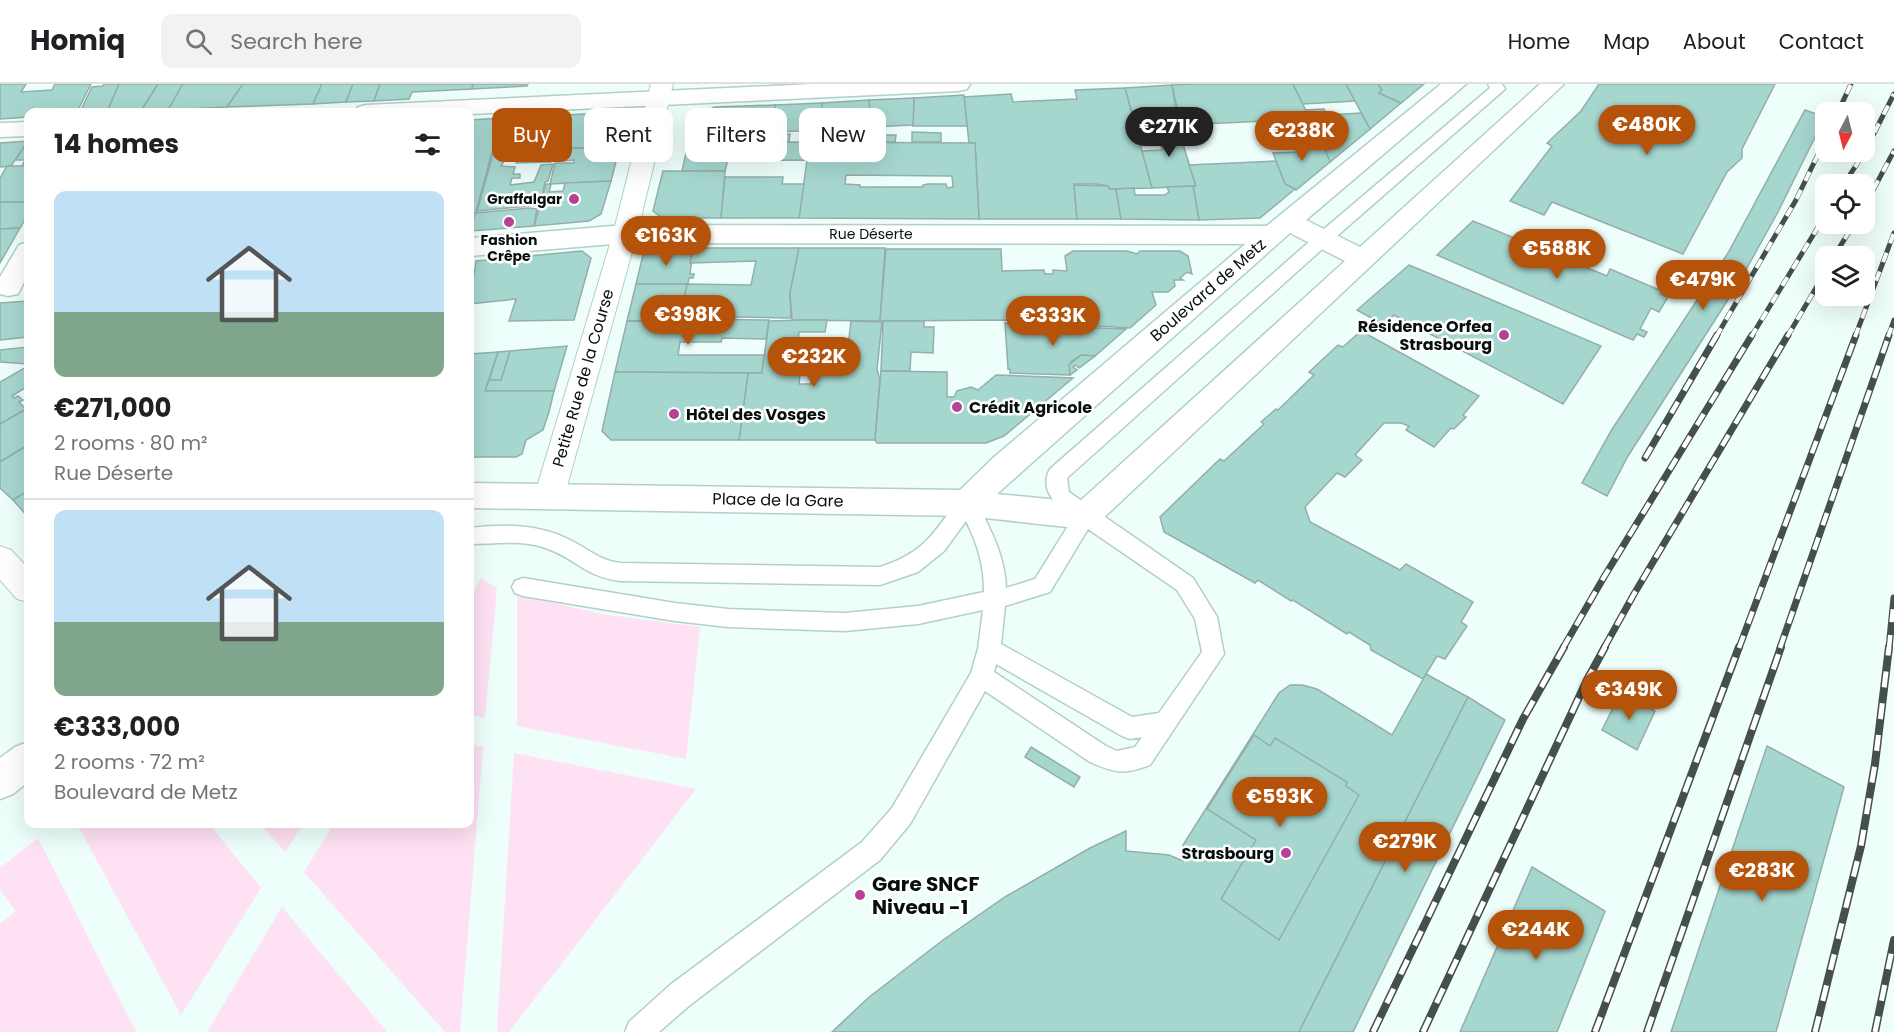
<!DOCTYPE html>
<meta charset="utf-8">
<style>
body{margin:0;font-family:Poppins,sans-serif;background:#f2f2f2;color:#202124;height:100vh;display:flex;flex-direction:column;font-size:22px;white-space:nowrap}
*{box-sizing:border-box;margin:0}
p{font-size:20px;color:#757577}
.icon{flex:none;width:33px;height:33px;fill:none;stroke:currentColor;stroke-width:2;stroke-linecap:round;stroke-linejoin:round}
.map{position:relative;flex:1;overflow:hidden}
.details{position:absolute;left:24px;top:24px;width:450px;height:720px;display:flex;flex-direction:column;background:#fff;border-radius:12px;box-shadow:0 6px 24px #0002}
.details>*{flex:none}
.hud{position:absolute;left:492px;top:24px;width:570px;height:54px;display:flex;gap:12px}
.needle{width:39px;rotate:187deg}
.controls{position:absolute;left:1815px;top:18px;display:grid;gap:12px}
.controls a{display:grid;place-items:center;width:60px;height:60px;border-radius:12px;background:#fff;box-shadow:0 6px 24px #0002;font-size:30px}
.price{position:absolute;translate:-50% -51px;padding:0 14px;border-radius:21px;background:#b45309;color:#fff;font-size:20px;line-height:39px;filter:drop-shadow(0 2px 3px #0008)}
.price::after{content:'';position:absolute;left:50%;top:36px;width:18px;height:14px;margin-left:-9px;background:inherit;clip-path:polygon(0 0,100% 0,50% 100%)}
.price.active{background:#222;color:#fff}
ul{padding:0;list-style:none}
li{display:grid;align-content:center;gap:12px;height:318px;padding:0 30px}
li+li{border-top:2px solid #e0e0e0}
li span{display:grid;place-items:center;height:186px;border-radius:12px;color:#555}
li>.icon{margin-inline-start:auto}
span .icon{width:108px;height:108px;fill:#fffc;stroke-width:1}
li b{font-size:26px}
h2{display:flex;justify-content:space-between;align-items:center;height:72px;padding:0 30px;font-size:26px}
.tag{padding:0 21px;border-radius:12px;background:#fff;box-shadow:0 6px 24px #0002;font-size:21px;line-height:54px}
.tag.active{background:#b45309;color:#fff}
header{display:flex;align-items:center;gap:36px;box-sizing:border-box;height:84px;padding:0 30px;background:#fff;border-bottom:2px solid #e0e0e0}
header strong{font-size:28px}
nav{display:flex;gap:33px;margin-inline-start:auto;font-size:21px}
.search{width:420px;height:54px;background:#f2f2f2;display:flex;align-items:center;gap:15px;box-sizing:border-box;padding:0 21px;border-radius:12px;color:#757577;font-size:22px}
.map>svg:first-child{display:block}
</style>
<header>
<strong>Homiq</strong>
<div class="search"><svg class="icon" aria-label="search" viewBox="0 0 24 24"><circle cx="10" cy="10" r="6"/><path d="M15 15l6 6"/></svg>Search here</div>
<nav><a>Home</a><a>Map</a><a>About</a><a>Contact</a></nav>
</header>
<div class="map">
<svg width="1894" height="948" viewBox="0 0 1894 948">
<rect width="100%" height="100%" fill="#edfefb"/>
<!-- green -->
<g fill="#fee1f3">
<path d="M481 494 497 504 485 634 470 631V514Z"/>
<path d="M517 511 602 530 700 543 686 675 517 642Z"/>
<path d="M470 661 483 663 460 948H445L304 788 334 740H470Z"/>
<path d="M514 669 696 705 509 948H497Z"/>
<path d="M77 740H209L261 804 181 931Z"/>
<path d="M260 740H303L285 768Z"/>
<path d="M38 754 136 948H0V840L16 827 0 806V784Z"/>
<path d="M282 823 387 948H207Z"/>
</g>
<!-- building -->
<g fill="#a6d7cf" stroke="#94aeaa" stroke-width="1.5" fill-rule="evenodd">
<path d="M0 0H26L21 8 52 6 55 0H91L77 28H28V33L0 35Z"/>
<path d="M104 0H119L107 28H80L92 3 103 2Z"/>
<path d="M119 0H158L141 27 107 28Z"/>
<path d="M158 0H183L168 26 141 27Z"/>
<path d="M183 0H243L227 23 168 26Z"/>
<path d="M243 0H322L313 20 227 23Z"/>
<path d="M322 0H353L346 18 313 20Z"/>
<path d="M353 0H380L374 17 346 18Z"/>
<path d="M380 0H473L472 5 412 8 409 15 374 17Z"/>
<path d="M473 0H528L527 2 472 5Z"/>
<path d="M1196 0H1293L1310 35 1181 41 1172 1Z"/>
<path d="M1293 0H1346L1355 17 1303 20Z"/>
<path d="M1346 0H1378L1382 6 1379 9 1401 19 1370 45Z"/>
<path d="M1378 0H1424L1401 19 1379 9 1382 6Z"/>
<path d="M1599 0H1775L1742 65V74L1727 88 1683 170 1552 118 1544 131 1510 117 1552 62 1547 59 1581 27Z"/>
<path d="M1172 1 1176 27 1132 29 1125 4Z"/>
<path d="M1125 4 1152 104 1109 105 1108 102 1096 100H1074L1077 135H979L975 59H969L964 13 1011 10 1013 18 1077 15 1075 6Z"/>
<path d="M964 11 967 42H913L914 14Z"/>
<path d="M914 14 913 41 871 43 869 16Z"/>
<path d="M869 16 871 44 838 45V58H823L822 19Z"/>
<path d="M822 19 823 46 775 48V21Z"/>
<path d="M775 21V58L732 59 725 87H682L693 36 714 23Z"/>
<path d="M1324 25 1327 31 1361 29 1370 45 1330 78 1306 26Z"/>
<path d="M1805 26 1825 33 1778 128 1738 200 1628 372 1607 412 1582 399 1611 347 1728 169Z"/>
<path d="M620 28 628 34 620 62 558 65 567 31Z"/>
<path d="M567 31 560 49H527L532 33Z"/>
<path d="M531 33 527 44H518L517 50 557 49 551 78 516 79 524 52 509 53 506 65 511 66 501 82 515 83 513 90H520V94H512L510 101 534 98 541 81 553 80 548 97 545 98 540 121 477 127 503 34Z"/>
<path d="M1178 33 1182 57 1196 102 1152 104 1142 67 1162 66 1154 35Z"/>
<path d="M501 34 471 147H470V36Z"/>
<path d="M912 48 941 49V58H912Z"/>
<path d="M790 50 789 58H775V51Z"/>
<path d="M872 51H896L895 58H873Z"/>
<path d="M1320 53 1330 78 1296 106 1285 100 1273 69 1298 68 1293 54Z"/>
<path d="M28 57V82H22L25 76H15Z"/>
<path d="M28 57 11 82 0 83V59Z"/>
<path d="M775 58 975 59 979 135 799 134 807 76 730 77 732 59ZM846 91 952 92 953 103 947 104 946 100H928L923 101V103H860V101L845 100Z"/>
<path d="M620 62 611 97 550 100 555 79H574V76L563 77V73H556L558 65Z"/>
<path d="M1276 77 1285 100 1295 105 1260 134 1199 136 1193 102H1196L1189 81Z"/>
<path d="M7 82H28V118H0V94Z"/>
<path d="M663 87H725L721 134H662L653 127Z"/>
<path d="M725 93H783L782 100H804L799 134H721Z"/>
<path d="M611 97 601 130 589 137 534 142 546 100H551L549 108 563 107 565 99Z"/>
<path d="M1074 101 1108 102 1109 105H1116L1121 135H1077Z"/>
<path d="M1193 102 1199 136 1121 135 1116 105 1134 104 1135 111H1165L1169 108 1167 103Z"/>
<path d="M0 118H28V130L20 144 0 145Z"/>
<path d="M528 124 537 125 534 142 471 147 475 129Z"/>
<path d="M1473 137 1607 192 1610 185 1662 207 1660 210 1668 213 1659 228 1651 224 1640 245 1647 248 1644 253 1637 250 1633 256 1437 171Z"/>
<path d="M20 144 0 179V145Z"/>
<path d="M655 164H693L690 190H694L693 194H689L688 200H636L643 171Z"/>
<path d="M693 164H799L790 209 791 234 680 232 687 200 751 201 756 177 690 179Z"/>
<path d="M799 164H885L880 237 792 236 790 209Z"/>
<path d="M886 165H1001L1002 187 1044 186 1045 190H1053V186L1067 187 1065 172 1073 167H1127L1137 170 1140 167H1180L1188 172 1192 190 1187 188 1180 194 1183 196H1174L1175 202 1168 208H1152L1156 221 1130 244 1005 236 880 237Z"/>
<path d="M582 167 591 174 574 236 509 237 516 215 470 220 476 177Z"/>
<path d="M1409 181 1601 262 1563 320 1394 231 1384 241 1357 226Z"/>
<path d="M636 200H687L680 237H627Z"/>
<path d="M28 217V253L0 256V219Z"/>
<path d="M696 235 769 236 766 255 722 254 721 258H680L678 271H764L762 289 615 288 627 237 695 238Z"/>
<path d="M800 236H827L825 248H799L796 282H801L799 300H811L813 271H847L851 237 882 238 877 285 880 296 875 356H739L748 289H762L769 237Z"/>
<path d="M883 237H924V243H934L933 269 911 268 910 287H881Z"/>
<path d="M1005 239 1017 241 1126 245 1095 272 1081 271 1071 278 1070 291 1010 289V285H1008Z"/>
<path d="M1361 247 1479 312 1463 331 1466 333 1454 345 1451 344 1434 363 1406 346 1409 342 1401 339H1384L1355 371 1362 376 1345 393 1337 389 1305 423 1310 438 1400 486 1406 480 1473 518 1461 538 1467 542 1445 575 1437 572 1423 595 1371 566 1370 561 1349 548 1347 550 1293 516 1291 517 1258 496 1255 499 1164 448 1160 433 1220 375 1224 377 1264 340 1261 338 1276 325 1278 326 1314 291 1309 288 1338 261 1343 263Z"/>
<path d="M567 262 554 307H485L489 296H501L510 267Z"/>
<path d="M28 263V280L0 278V266Z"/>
<path d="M510 267 501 296H489L498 268Z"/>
<path d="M498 268 485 307H554L549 328 543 346 526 356 522 370 516 373H470V270Z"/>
<path d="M1081 271 1095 272 1079 284 1075 281 1073 283 1077 286 1070 291 1069 281Z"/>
<path d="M28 282V297L26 299 28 302 12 312 14 314 18 312 23 316 19 318 26 325 0 340V298Z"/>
<path d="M881 287 947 288V313H954L957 307 971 303 978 306 996 291 1073 294 1004 352 986 359H877L875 356Z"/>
<path d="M615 288 748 289 739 356H611L602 347Z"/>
<path d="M28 324V361L0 378V340Z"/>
<path d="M28 361V407L13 416 0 404V378Z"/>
<path d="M28 407V433L13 416Z"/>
<path d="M1426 590 1468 613 1299 948H832L868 914 943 856 1005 813 1090 764 1126 747V767L1169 771 1183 777V761L1279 609 1290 601H1302L1317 605 1392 651Z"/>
<path d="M1621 608 1655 627 1637 666 1602 646Z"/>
<path d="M1468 613 1505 636 1353 948H1299Z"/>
<path d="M1254 651 1270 662 1275 654 1347 698 1346 702 1359 711 1279 856 1221 815 1256 756 1207 725Z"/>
<path d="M1767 662 1844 703 1776 948H1671Z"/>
<path d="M1031 663 1080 693 1074 703 1025 673Z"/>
<path d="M1532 783 1605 827 1557 948H1460Z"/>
</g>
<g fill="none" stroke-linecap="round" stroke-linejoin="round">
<!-- service casing -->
<g stroke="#b3cfca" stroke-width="3">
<path id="service" d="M1488 0H1502L1505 5 1329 159 1067 394 1069 408 1193 494 1217 533 1224 570 1150 681C1123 691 1115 689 1090 678L985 607 910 740 880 776 690 921 659 948H625L629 938 670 901 862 758 892 724 971 589 978 565 983 526 918 540 845 547 728 543 675 537 523 512 515 509 512 503 515 497 523 494 675 519 728 525 845 529 918 522 984 508C984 481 978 461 966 437L944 467 918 488 880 501 620 497C584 492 578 476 548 465 524 455 495 460 470 460V444C504 440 539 440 570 456 589 465 598 476 620 479L880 483C924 469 934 449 960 413L967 411 974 413C989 443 1005 470 1006 504L1035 495 1073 434C1058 422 1038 407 1050 385L1317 151 1490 4ZM1088 445 1177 506 1195 535 1202 568 1159 629 1132 633 1001 560 1005 522 1050 508ZM996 580 1122 652 1130 655 1142 653 1135 663 1117 667 1106 662 994 588Z"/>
</g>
<!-- pedestrian casing -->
<g stroke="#b3cfca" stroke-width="2">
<g id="pedestrian">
<path d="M651 0H673L637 150 564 413 560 422 549 425 538 422 534 413 613 150Z"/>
<path d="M0 462 11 466 28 484V518L17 515 0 496Z"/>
</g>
</g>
<!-- minor casing -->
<g stroke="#b3cfca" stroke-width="3">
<g id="minor">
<path d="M813 0H970L967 5 959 7 470 30 354 28 358 23 366 21Z"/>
<path d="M28 38V52L0 53V39Z"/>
<path d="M625 141 1272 142 1281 145 1285 151 1281 157 1272 160 625 159 470 172V154Z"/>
<path d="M28 158V190L18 210 8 212 0 210V193L19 161Z"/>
</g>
</g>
<!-- secondary casing -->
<g stroke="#b3cfca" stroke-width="3">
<g id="secondary">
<path d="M1441 0H1466L1306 136 1360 163 1540 0H1564L1096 441 1085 445 967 432 470 424V399L960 406 993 374 1263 145ZM1290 149 1345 177 1079 418 997 410Z"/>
<path d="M28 658V698L13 710 0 715V674L15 663Z"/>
</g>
</g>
<!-- service -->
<use href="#service" fill="#fff" fill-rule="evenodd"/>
<!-- pedestrian -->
<use href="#pedestrian" fill="#fff" fill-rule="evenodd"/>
<!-- minor -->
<use href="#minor" fill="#fff" fill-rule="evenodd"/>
<!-- secondary -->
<use href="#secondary" fill="#fff" fill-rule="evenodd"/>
<!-- rail-far2 casing -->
<g stroke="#45504e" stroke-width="5">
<g id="rail-far2">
<path d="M1838 28 1851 0"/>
<path d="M1844 100 1864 69 1894 10"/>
<path d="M1864 123 1894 67"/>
<path d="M1834 172 1854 140"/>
<path d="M1716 253 1796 116 1826 54"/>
<path d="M1751 253 1826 130"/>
<path d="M1787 253 1826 187"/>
<path d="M1855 253 1894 149"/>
<path d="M1888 253 1894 236"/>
</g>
</g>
<!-- rail-far1 casing -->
<g stroke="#45504e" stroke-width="7">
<g id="rail-far1">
<path d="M1645 374 1717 251"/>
<path d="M1563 564 1604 493 1752 251"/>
<path d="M1604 564 1634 510 1788 251"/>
<path d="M1739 564 1856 251"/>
<path d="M1780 564 1889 251"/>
<path d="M1889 564 1894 514"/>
</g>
</g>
<!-- rail casing -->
<g stroke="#45504e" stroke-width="8">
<g id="rail">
<path d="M1373 948 1523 635 1564 563"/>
<path d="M1423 948 1587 596 1605 563"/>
<path d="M1595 948 1739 563"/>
<path d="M1647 948 1781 563"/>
<path d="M1815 948 1861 762 1875 680 1889 563"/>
<path d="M1875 948 1894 856"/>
</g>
</g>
<!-- rail-far2 -->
<use href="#rail-far2" stroke="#fff" stroke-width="4" stroke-dasharray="10" stroke-linecap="butt"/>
<!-- rail-far1 -->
<use href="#rail-far1" stroke="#fff" stroke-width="4.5" stroke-dasharray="13" stroke-linecap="butt"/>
<!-- rail -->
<use href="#rail" stroke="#fff" stroke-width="5" stroke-dasharray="16" stroke-linecap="butt"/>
</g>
<!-- markers -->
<g fill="#b74198" stroke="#fff" stroke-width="2">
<circle cx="574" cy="115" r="6"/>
<circle cx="509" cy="138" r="6"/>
<circle cx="1504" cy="251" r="6"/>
<circle cx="957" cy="323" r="6"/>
<circle cx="674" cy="330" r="6"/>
<circle cx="1286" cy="769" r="6"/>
<circle cx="860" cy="811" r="6"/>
</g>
<g text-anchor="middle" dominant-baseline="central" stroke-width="5" stroke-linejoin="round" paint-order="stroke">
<!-- far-poi labels -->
<g font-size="14" font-weight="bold" fill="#07100f" stroke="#fff" text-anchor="end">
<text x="562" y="115">Graffalgar</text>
<text x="509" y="156" text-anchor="middle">Fashion<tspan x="509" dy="16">Crêpe</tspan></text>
</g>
<!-- far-street labels -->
<g font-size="14" fill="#07100f" stroke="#fff">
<text x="871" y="150">Rue Déserte</text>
</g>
<!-- street labels -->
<g font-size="16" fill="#07100f" stroke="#fff">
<text transform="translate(1208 206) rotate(-41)">Boulevard de Metz</text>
<text transform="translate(583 294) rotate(-74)">Petite Rue de la Course</text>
<text transform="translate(778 416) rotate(1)">Place de la Gare</text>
</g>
<!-- poi labels -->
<g font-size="16" font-weight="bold" fill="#07100f" stroke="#fff" text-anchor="end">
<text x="1492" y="242">Résidence Orfea<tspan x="1492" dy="18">Strasbourg</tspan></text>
<text x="969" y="323" text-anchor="start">Crédit Agricole</text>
<text x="686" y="330" text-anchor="start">Hôtel des Vosges</text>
<text x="1274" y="769">Strasbourg</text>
</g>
<!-- near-poi labels -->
<g font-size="20" font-weight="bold" fill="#07100f" stroke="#fff" text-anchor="start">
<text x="872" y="800">Gare SNCF<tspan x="872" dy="23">Niveau -1</tspan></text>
</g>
</g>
</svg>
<div class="controls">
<a><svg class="needle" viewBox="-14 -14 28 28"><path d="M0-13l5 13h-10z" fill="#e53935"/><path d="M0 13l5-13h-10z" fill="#757577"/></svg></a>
<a><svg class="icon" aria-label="locate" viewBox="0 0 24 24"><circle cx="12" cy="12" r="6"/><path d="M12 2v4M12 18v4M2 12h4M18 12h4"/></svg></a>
<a><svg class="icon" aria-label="layers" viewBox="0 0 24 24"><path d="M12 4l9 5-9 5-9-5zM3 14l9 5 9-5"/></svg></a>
</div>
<b class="price" style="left:1647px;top:72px">€480K</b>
<b class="price active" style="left:1169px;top:74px">€271K</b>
<b class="price" style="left:1302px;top:78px">€238K</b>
<b class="price" style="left:666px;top:183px">€163K</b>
<b class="price" style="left:1557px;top:196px">€588K</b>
<b class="price" style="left:1703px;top:227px">€479K</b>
<b class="price" style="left:688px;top:262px">€398K</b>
<b class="price" style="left:1053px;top:263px">€333K</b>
<b class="price" style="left:814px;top:304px">€232K</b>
<b class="price" style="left:1629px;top:637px">€349K</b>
<b class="price" style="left:1280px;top:744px">€593K</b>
<b class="price" style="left:1405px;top:789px">€279K</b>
<b class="price" style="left:1762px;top:818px">€283K</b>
<b class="price" style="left:1536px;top:877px">€244K</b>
<div class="hud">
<a class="tag active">Buy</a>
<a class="tag">Rent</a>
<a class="tag">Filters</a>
<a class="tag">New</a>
</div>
<section class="details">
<h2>14 homes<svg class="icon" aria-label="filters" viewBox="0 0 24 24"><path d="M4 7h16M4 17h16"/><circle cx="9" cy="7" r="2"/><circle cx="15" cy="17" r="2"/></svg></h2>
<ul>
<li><span style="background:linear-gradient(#bfe0f5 65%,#7fa58c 0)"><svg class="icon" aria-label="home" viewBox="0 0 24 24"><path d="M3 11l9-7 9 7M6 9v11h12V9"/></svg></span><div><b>€271,000</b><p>2 rooms · 80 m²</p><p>Rue Déserte</p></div></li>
<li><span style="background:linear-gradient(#bfe0f5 60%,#7fa58c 0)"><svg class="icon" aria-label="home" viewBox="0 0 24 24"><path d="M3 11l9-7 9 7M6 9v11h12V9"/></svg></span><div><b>€333,000</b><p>2 rooms · 72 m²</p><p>Boulevard de Metz</p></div></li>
</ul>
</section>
</div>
